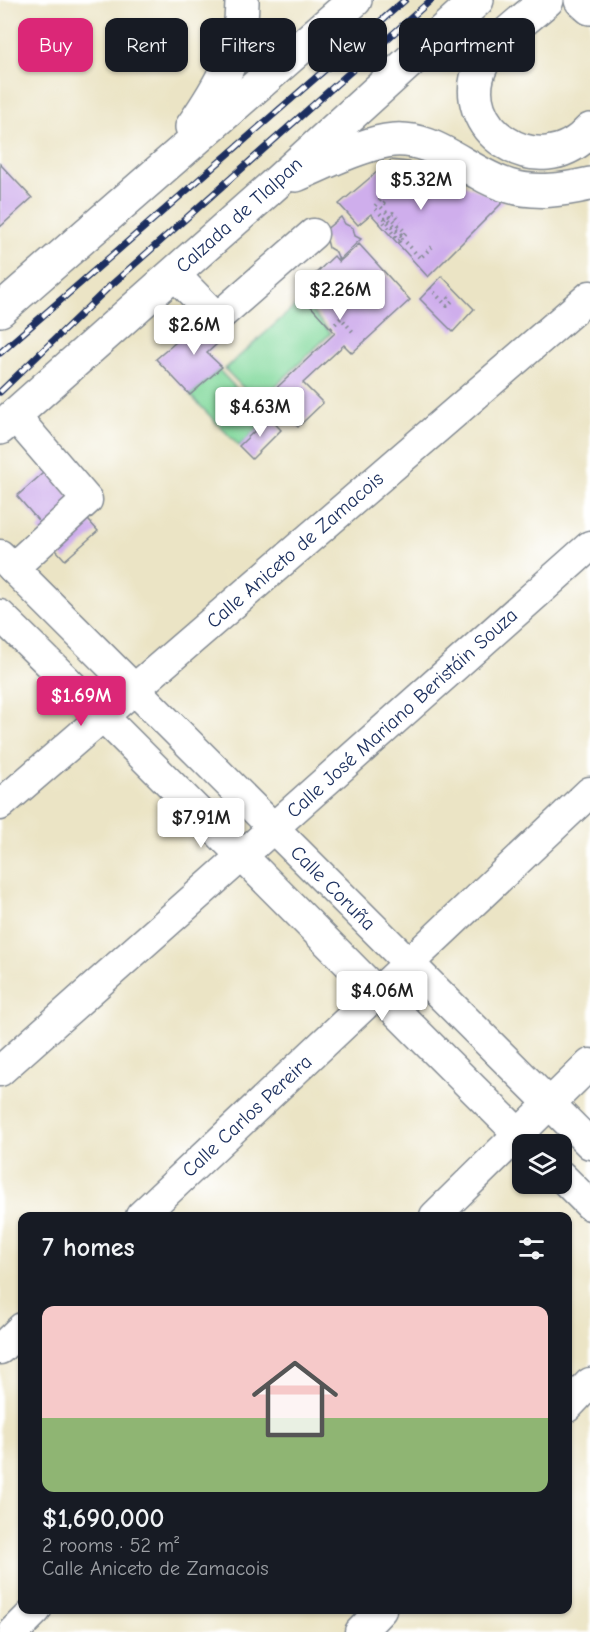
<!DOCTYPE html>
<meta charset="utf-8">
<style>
body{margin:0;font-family:"Comic Neue",sans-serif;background:#242831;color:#f1f3f6;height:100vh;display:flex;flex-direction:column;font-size:22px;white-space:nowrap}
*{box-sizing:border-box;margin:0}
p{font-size:20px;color:#9ea1a6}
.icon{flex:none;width:33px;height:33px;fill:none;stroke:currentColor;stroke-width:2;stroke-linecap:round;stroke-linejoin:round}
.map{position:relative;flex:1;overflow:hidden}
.details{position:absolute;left:18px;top:1212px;width:554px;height:402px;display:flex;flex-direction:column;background:#171b24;border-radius:12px;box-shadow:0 2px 4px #0004}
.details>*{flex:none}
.banner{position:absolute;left:18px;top:18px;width:555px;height:54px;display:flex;gap:12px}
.controls{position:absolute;left:512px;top:1134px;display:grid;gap:12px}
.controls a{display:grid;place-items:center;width:60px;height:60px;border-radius:12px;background:#171b24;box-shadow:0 2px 4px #0004;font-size:30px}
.price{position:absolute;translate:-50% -51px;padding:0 14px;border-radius:6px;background:#fff;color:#222;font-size:20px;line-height:39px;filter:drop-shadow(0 2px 3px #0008)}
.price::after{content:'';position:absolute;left:50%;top:36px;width:18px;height:14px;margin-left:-9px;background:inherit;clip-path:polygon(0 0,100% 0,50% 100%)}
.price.active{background:#db2777;color:#fff}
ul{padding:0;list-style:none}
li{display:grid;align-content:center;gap:12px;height:318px;padding:0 24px}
li span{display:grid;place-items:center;height:186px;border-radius:12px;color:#555}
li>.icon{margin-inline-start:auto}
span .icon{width:108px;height:108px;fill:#fffc;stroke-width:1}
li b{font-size:26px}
h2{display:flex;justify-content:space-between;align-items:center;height:72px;padding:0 24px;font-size:26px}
.tag{padding:0 21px;border-radius:12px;background:#171b24;box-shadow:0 2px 4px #0004;font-size:21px;line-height:54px}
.tag.active{background:#db2777;color:#fff}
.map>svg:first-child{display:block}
</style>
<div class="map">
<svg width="590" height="1632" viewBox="0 0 590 1632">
<rect width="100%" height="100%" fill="#fff"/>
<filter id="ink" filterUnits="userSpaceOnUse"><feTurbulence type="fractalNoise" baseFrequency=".0167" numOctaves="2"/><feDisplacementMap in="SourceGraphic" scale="12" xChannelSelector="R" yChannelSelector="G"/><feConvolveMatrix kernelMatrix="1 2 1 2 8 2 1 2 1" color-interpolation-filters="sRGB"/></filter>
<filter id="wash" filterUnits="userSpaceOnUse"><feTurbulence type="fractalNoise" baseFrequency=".008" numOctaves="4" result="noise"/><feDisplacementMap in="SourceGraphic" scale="24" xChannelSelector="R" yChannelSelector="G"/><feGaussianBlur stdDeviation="1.35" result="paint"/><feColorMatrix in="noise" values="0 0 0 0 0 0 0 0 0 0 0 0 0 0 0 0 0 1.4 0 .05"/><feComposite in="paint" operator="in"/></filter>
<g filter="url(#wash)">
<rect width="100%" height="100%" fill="#ebe4c5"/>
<!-- green -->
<g fill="#82d99c" stroke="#4e847d" stroke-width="1.5">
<path d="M302 300 331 333 258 403 225 369Z"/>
<path d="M219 370 266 420 239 446 190 395Z"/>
</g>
<g id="blocks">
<!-- building -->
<g fill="#cfaeec">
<path d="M391 160 409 162 504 201 428 277 371 214 358 225 339 204Z"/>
<path d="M0 164 32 198 0 227Z"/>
<path d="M341 217 345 224 353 228 355 236 361 239 339 260 336 252 329 248 327 240 318 236Z"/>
<path d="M359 244 410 300 352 353 344 345 303 383 323 403 298 427 268 396 335 333 297 291 334 256 339 262Z"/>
<path d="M442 276 474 309 453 332 420 299Z"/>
<path d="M208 315 227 335 207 353 222 367 190 395 156 359Z"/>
<path d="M269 417 281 430 252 459 239 446Z"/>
<path d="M50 467 72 502 98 531 65 560 38 530 42 525 17 496Z"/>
</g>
</g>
</g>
<g filter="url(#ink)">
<use href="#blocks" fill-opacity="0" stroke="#838a92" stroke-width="1.5"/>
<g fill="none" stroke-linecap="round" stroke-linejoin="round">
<!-- minor casing -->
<g stroke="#838a92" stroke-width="33">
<g id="minor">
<path d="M174 274 217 318 313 234"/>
<path d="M0 555 590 1144"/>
<path d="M13 568 87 500 14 415"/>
<path d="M0 615C179 789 351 969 529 1144"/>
<path d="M0 805 590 296"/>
<path d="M0 1071 590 546"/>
<path d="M561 1176 590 1205"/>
<path d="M141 1216 590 792"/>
<path d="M435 1216 590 1064"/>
<path d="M0 1349 22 1328"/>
<path d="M567 1407 590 1383"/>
<path d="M14 1632 36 1610"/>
<path d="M360 1632 381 1610"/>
</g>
</g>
<!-- highway casing -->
<g stroke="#838a92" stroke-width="36">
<g id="highway">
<path d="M547 0C528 17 492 42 482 64 451 127 539 188 590 130"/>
<path d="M581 0 590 8"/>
<path d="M192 127C219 88 243 49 242 0"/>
<path d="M296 175C322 164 358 146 386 141 433 132 467 174 509 186 536 194 563 190 590 184"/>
<path d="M0 310 355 0"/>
<path d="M0 428 275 184 477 0"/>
</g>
</g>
<!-- path -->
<g stroke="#838a92" stroke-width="4" stroke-dasharray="1.5 4.5" stroke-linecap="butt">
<path d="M385 203 381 207 389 215"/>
<path d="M385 219 374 207 386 194"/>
<path d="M379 223 383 221 399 241 402 238 385 219 387 217 403 236 406 233 389 215 393 213 401 221"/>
<path d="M402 238 420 258 432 247"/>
<path d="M430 288 447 306 452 301 446 295"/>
<path d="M331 328 341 318 354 333"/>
</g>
<!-- minor -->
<use href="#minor" stroke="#fff" stroke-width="30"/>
<!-- highway -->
<use href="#highway" stroke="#fff" stroke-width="33"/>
<!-- rail casing -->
<g stroke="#1b2f5e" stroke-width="7">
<g id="rail">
<path d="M0 353 405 0"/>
<path d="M0 392 109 287 431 0"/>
</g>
</g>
<!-- rail -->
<use href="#rail" stroke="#fff" stroke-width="4.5" stroke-dasharray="14" stroke-linecap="butt"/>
</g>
</g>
<g text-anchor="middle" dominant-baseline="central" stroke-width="5" stroke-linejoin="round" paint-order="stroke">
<!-- street labels -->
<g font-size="20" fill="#1b2f5e" stroke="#fff">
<text transform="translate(239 215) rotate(-42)">Calzada de Tlalpan</text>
<text transform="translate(295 550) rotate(-41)">Calle Aniceto de Zamacois</text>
<text transform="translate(402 713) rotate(-42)">Calle José Mariano Beristáin Souza</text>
<text transform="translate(333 888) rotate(45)">Calle Coruña</text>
<text transform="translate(247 1116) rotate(-43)">Calle Carlos Pereira</text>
</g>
</g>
</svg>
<div class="controls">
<a><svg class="icon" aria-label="layers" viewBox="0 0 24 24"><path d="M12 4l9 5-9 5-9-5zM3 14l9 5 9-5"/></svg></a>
</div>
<b class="price" style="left:421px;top:211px">$5.32M</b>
<b class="price" style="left:340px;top:321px">$2.26M</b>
<b class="price" style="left:194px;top:356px">$2.6M</b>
<b class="price" style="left:260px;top:438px">$4.63M</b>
<b class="price active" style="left:81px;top:727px">$1.69M</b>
<b class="price" style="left:201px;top:849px">$7.91M</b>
<b class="price" style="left:382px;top:1022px">$4.06M</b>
<div class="banner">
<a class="tag active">Buy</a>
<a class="tag">Rent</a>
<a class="tag">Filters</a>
<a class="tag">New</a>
<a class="tag">Apartment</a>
</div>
<section class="details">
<h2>7 homes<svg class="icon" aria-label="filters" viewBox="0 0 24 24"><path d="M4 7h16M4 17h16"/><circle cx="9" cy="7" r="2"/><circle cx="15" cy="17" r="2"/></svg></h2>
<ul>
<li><span style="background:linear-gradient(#f6c9c9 60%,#8fb573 0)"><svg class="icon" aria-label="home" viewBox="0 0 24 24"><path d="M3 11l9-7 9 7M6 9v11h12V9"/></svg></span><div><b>$1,690,000</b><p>2 rooms · 52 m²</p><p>Calle Aniceto de Zamacois</p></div></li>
</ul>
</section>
</div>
